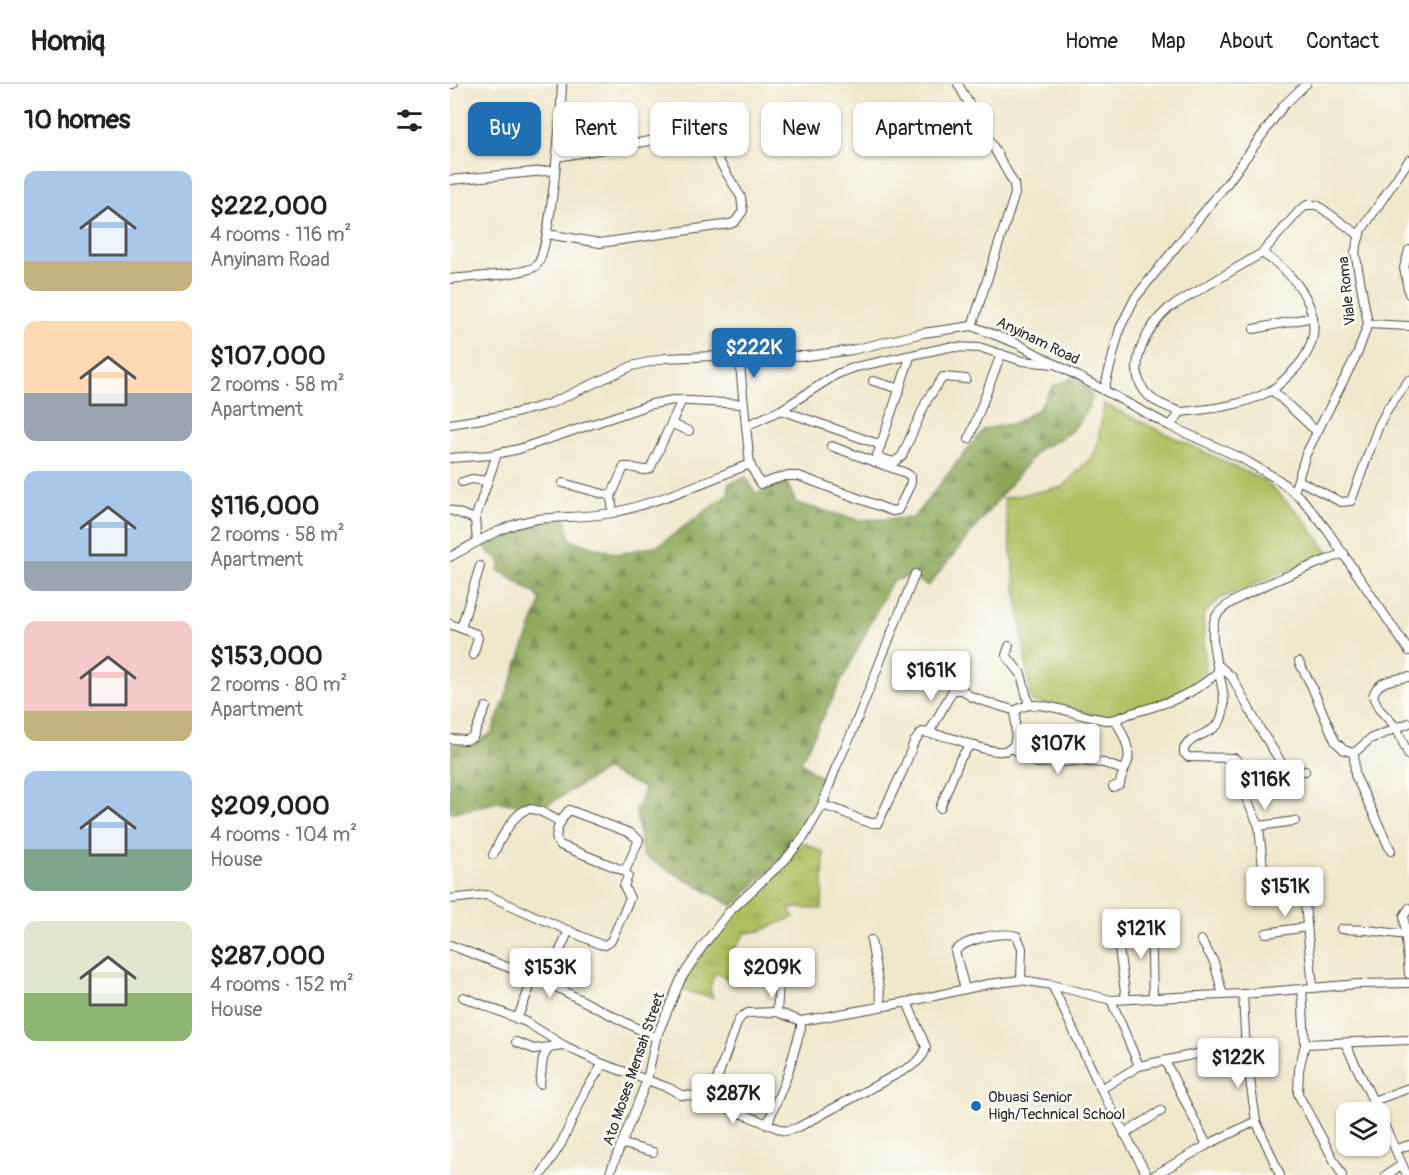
<!DOCTYPE html>
<meta charset="utf-8">
<style>
body{margin:0;font-family:Pangolin,sans-serif;background:#f2f2f2;color:#222;height:100vh;display:flex;flex-direction:column;font-size:22px;white-space:nowrap}
*{box-sizing:border-box;margin:0}
p{font-size:20px;color:#767676}
.icon{flex:none;width:33px;height:33px;fill:none;stroke:currentColor;stroke-width:2;stroke-linecap:round;stroke-linejoin:round}
.map{position:relative;flex:1;overflow:hidden}
.details{display:flex;flex-direction:column;background:#fff;width:450px}
.details>*{flex:none}
.hud{position:absolute;left:18px;top:18px;width:570px;height:54px;display:flex;gap:12px}
.controls{position:absolute;left:886px;top:1018px;display:grid;gap:12px}
.controls a{display:grid;place-items:center;width:54px;height:54px;border-radius:12px;background:#fff;box-shadow:0 2px 4px #0004;font-size:30px}
.price{position:absolute;translate:-50% -51px;padding:0 14px;border-radius:6px;background:#fff;color:#222;font-size:20px;line-height:39px;filter:drop-shadow(0 2px 3px #0008)}
.price::after{content:'';position:absolute;left:50%;top:36px;width:18px;height:14px;margin-left:-9px;background:inherit;clip-path:polygon(0 0,100% 0,50% 100%)}
.price.active{background:#1f6fb2;color:#fff}
ul{padding:0;list-style:none}
li{display:flex;align-items:center;gap:18px;height:150px;padding:0 24px}
li span{display:grid;place-items:center;flex:none;width:168px;height:120px;border-radius:12px;color:#555}
li>.icon{margin-inline-start:auto}
span .icon{width:72px;height:72px;fill:#fffc;stroke-width:1}
li b{font-size:26px}
h2{display:flex;justify-content:space-between;align-items:center;height:72px;padding:0 24px;font-size:26px}
.chip{padding:0 21px;border-radius:12px;background:#fff;box-shadow:0 2px 4px #0004;font-size:21px;line-height:54px}
.chip.active{background:#1f6fb2;color:#fff}
header{display:flex;align-items:center;gap:36px;box-sizing:border-box;height:84px;padding:0 30px;background:#fff;border-bottom:2px solid #e0e0e0}
header strong{font-size:28px}
nav{display:flex;gap:33px;margin-inline-start:auto;font-size:21px}
main{display:flex;flex:1;min-height:0}
.map>svg:first-child{display:block}
</style>
<header>
<strong>Homiq</strong>
<nav><a>Home</a><a>Map</a><a>About</a><a>Contact</a></nav>
</header>
<main>
<section class="details">
<h2>10 homes<svg class="icon" aria-label="filters" viewBox="0 0 24 24"><path d="M4 7h16M4 17h16"/><circle cx="9" cy="7" r="2"/><circle cx="15" cy="17" r="2"/></svg></h2>
<ul>
<li><span style="background:linear-gradient(#a9c7e8 75%,#c2b280 0)"><svg class="icon" aria-label="home" viewBox="0 0 24 24"><path d="M3 11l9-7 9 7M6 9v11h12V9"/></svg></span><div><b>$222,000</b><p>4 rooms · 116 m²</p><p>Anyinam Road</p></div></li>
<li><span style="background:linear-gradient(#ffd9b3 60%,#9aa5b1 0)"><svg class="icon" aria-label="home" viewBox="0 0 24 24"><path d="M3 11l9-7 9 7M6 9v11h12V9"/></svg></span><div><b>$107,000</b><p>2 rooms · 58 m²</p><p>Apartment</p></div></li>
<li><span style="background:linear-gradient(#a9c7e8 75%,#9aa5b1 0)"><svg class="icon" aria-label="home" viewBox="0 0 24 24"><path d="M3 11l9-7 9 7M6 9v11h12V9"/></svg></span><div><b>$116,000</b><p>2 rooms · 58 m²</p><p>Apartment</p></div></li>
<li><span style="background:linear-gradient(#f6c9c9 75%,#c2b280 0)"><svg class="icon" aria-label="home" viewBox="0 0 24 24"><path d="M3 11l9-7 9 7M6 9v11h12V9"/></svg></span><div><b>$153,000</b><p>2 rooms · 80 m²</p><p>Apartment</p></div></li>
<li><span style="background:linear-gradient(#a9c7e8 65%,#7fa58c 0)"><svg class="icon" aria-label="home" viewBox="0 0 24 24"><path d="M3 11l9-7 9 7M6 9v11h12V9"/></svg></span><div><b>$209,000</b><p>4 rooms · 104 m²</p><p>House</p></div></li>
<li><span style="background:linear-gradient(#dfe7d0 60%,#8fb573 0)"><svg class="icon" aria-label="home" viewBox="0 0 24 24"><path d="M3 11l9-7 9 7M6 9v11h12V9"/></svg></span><div><b>$287,000</b><p>4 rooms · 152 m²</p><p>House</p></div></li>
</ul>
</section>
<div class="map">
<svg width="959" height="1091" viewBox="0 0 959 1091">
<defs>
<pattern id="grass-tufts" width="24" height="20" patternUnits="userSpaceOnUse" patternTransform="scale(1.5)"><rect width="24" height="20" fill="#afbf61"/><path d="M3 7l-1-3M5 7V3M7 7l1-3M15 17l-1-3M17 17v-4M19 17l1-3" fill="none" stroke="#8f9b50"/></pattern>
<pattern id="forest-firs" width="22" height="20" patternUnits="userSpaceOnUse" patternTransform="scale(1.5)"><rect width="22" height="20" fill="#8ba657"/><path d="M5 1l3.5 6h-7zM16 11l3.5 6h-7z" fill="#728748"/></pattern>
</defs>
<rect width="100%" height="100%" fill="#fdfcf7"/>
<filter id="ink" filterUnits="userSpaceOnUse"><feTurbulence type="fractalNoise" baseFrequency=".0167" numOctaves="2"/><feDisplacementMap in="SourceGraphic" scale="12" xChannelSelector="R" yChannelSelector="G"/><feConvolveMatrix kernelMatrix="1 2 1 2 8 2 1 2 1" color-interpolation-filters="sRGB"/></filter>
<filter id="wash" filterUnits="userSpaceOnUse"><feTurbulence type="fractalNoise" baseFrequency=".008" numOctaves="4" result="noise"/><feDisplacementMap in="SourceGraphic" scale="24" xChannelSelector="R" yChannelSelector="G"/><feGaussianBlur stdDeviation="1.35" result="paint"/><feColorMatrix in="noise" values="0 0 0 0 0 0 0 0 0 0 0 0 0 0 0 0 0 1.4 0 .05"/><feComposite in="paint" operator="in"/></filter>
<g filter="url(#wash)">
<rect width="100%" height="100%" fill="#f0e8cd"/>
<!-- grass -->
<path fill="url(#grass-tufts)" stroke="#6d7546" stroke-width="1.5" d="M354 759 374 769 372 825 340 824 344 833 310 847 296 849 284 865 286 877 303 884 300 899 283 900 271 890 265 889 260 904 263 914 227 905 280 831Z"/>
<!-- forest -->
<path fill="url(#forest-firs)" stroke="#5b6841" stroke-width="1.5" d="M622 294 637 303 643 314C630 342 619 353 590 364L478 502 461 492 442 497 351 677 365 690 377 694 351 754 283 822 192 771 186 727 195 704 155 686 92 724 48 718 0 729V659L21 662 42 649 91 517 86 510 48 486 51 480 47 473 39 469 33 459 90 438 116 435 120 456 168 470 209 461 279 410 278 400 296 393 306 410 336 397 346 419 408 436 463 434 534 345 565 339 588 325 603 302Z"/>
<!-- pitch -->
<path fill="#afbf61" stroke="#6d7546" stroke-width="1.5" d="M654 320 815 397 851 432 879 469 769 515 753 531 756 589 750 597 711 617 660 634 581 617 554 414 613 403 646 368Z"/>
</g>
<g filter="url(#ink)">
<g fill="none" stroke-linecap="round" stroke-linejoin="round">
<!-- minor casing -->
<g stroke="#494743" stroke-width="10">
<g id="minor">
<path d="M0 0H3"/>
<path d="M508 0 564 100 565 110 522 242"/>
<path d="M0 96 105 86"/>
<path d="M97 150 150 159 280 140 285 138 293 127 291 113 258 59 243 52 223 53 107 73"/>
<path d="M959 166 954 184 959 210"/>
<path d="M0 195C17 193 75 191 86 182 101 170 111 26 112 0"/>
<path d="M918 240 959 242"/>
<path d="M804 245 863 233"/>
<path d="M289 271 296 342 331 326 387 290 406 283 499 263 532 264 572 277 604 280"/>
<path d="M423 297 450 305"/>
<path d="M654 306 670 244 685 214 779 97 833 22 856 0"/>
<path d="M822 306 866 347"/>
<path d="M331 326 431 361"/>
<path d="M731 328C721 324 710 321 701 314 671 288 696 244 719 224L812 169 850 126 857 121H867L909 151"/>
<path d="M0 340 62 330 99 320 182 282 215 274 289 271 357 272 402 266 473 249 522 242 568 260 720 342 791 374 829 396 852 415 877 446 959 567"/>
<path d="M222 340 239 347"/>
<path d="M720 342 731 328C761 325 793 322 820 307 829 302 837 293 844 286 886 243 853 195 812 169"/>
<path d="M519 355 551 270"/>
<path d="M381 362 425 378"/>
<path d="M427 373 444 378 452 372 477 316 493 293 516 295"/>
<path d="M0 374 41 371 69 365 202 320 223 316 293 320"/>
<path d="M300 380 310 400 335 392H349L442 427 448 426 461 399V393L456 389 425 378 460 273"/>
<path d="M848 396 891 418 901 417 929 341 938 324 959 296"/>
<path d="M12 398 22 395 37 397"/>
<path d="M113 399 161 412 174 383C183 381 191 389 200 385L232 316"/>
<path d="M844 408 856 370 908 268 918 240 905 168 911 147 959 76"/>
<path d="M161 412 163 429"/>
<path d="M0 426 25 435"/>
<path d="M27 458 25 435 47 370"/>
<path d="M0 473C28 458 56 439 88 435 113 432 142 434 166 428 212 417 256 397 300 380L296 342"/>
<path d="M0 540 26 550 28 554 23 571"/>
<path d="M11 544 30 482"/>
<path d="M559 562 556 571 571 590 579 621"/>
<path d="M849 578 861 601 885 657 894 666 904 669"/>
<path d="M767 580 782 593 810 645 834 683 837 686 855 687"/>
<path d="M959 593C945 595 927 596 923 612L929 625 946 643 959 672"/>
<path d="M479 649 503 606H513L520 612 533 617 566 627"/>
<path d="M0 655 16 656 23 653 36 623"/>
<path d="M562 664 579 675 588 679 628 677 654 679 673 686"/>
<path d="M663 703 670 700C671 691 675 686 678 677 681 663 671 647 665 635"/>
<path d="M372 722C391 723 412 741 428 739L454 684 464 658 472 648C483 650 495 652 505 655 517 659 557 677 564 660 568 651 563 638 566 627 584 609 636 637 660 636 667 636 675 631 682 629 715 620 742 612 768 588"/>
<path d="M490 724 510 675 520 661"/>
<path d="M845 737 809 742 797 716 788 677 784 674 738 673 734 669V665C742 649 765 651 771 635 779 615 768 591 765 571 763 560 760 541 767 531 778 512 870 479 894 469"/>
<path d="M809 742 813 784"/>
<path d="M941 767 905 691 904 669 920 655 959 639"/>
<path d="M43 771C48 760 65 724 81 725 90 725 102 734 111 738"/>
<path d="M0 815 37 811 149 860 155 861 161 857 180 814 174 802 178 792 175 787 189 756 180 749 119 726C112 733 104 748 107 757L110 761 175 787"/>
<path d="M855 820 863 903"/>
<path d="M959 824 954 832 959 890"/>
<path d="M891 845 917 846 957 851"/>
<path d="M816 849 857 843"/>
<path d="M421 856 432 922"/>
<path d="M751 856 764 878 773 911"/>
<path d="M0 861 96 898 206 954"/>
<path d="M105 877 130 888"/>
<path d="M96 898 119 846"/>
<path d="M602 901 651 1005 697 1091"/>
<path d="M515 905 505 867C517 855 550 847 567 852L572 864 571 896"/>
<path d="M852 905 855 960 959 956"/>
<path d="M793 910 796 969 806 1037 830 1091"/>
<path d="M13 913 76 938 113 961 153 980 219 1004 231 1011 248 1012 335 1047 347 1044 460 983C467 978 474 973 476 963L457 918 351 937 327 928 298 929 292 932 288 937 259 1017"/>
<path d="M676 915 665 836C671 830 694 829 701 834L703 914"/>
<path d="M661 916 689 982"/>
<path d="M457 918 538 900 571 896 602 901 661 916 793 910 908 900 959 899"/>
<path d="M327 928 329 901"/>
<path d="M67 935 84 893"/>
<path d="M66 958 84 965 113 961"/>
<path d="M895 959 923 1017"/>
<path d="M855 960 849 986 848 1010 892 1091"/>
<path d="M715 977 757 1061"/>
<path d="M90 1000 93 974 99 963"/>
<path d="M651 1005 689 982 756 968 796 969"/>
<path d="M928 1029 923 1017 959 1004"/>
<path d="M930 1032 957 1091"/>
<path d="M317 1041 337 992 351 944V937"/>
<path d="M674 1050 711 1027"/>
<path d="M173 1060 203 1068"/>
<path d="M947 1065 959 1061"/>
<path d="M91 1091 111 1060 136 1006 153 980"/>
<path d="M159 1091 197 996 206 954 231 895 252 863 279 828 335 776 354 753 372 722 386 683 401 651 465 490"/>
<path d="M705 1091 757 1061 806 1037"/>
<path d="M936 1091 952 1081"/>
</g>
</g>
<!-- minor -->
<use href="#minor" stroke="#fff" stroke-width="8"/>
</g>
</g>
<!-- markers -->
<circle fill="#1f6fb2" stroke="#fdfcf7" stroke-width="2" cx="526" cy="1022" r="6"/>
<g text-anchor="middle" dominant-baseline="central" stroke-width="5" stroke-linejoin="round" paint-order="stroke">
<!-- street labels -->
<g font-size="15" fill="#2b2b2b" stroke="#fdfcf7">
<text transform="translate(897 207) rotate(-96)">Viale Roma</text>
<text transform="translate(588 257) rotate(26)">Anyinam Road</text>
<text transform="translate(184 985) rotate(-71)">Ato Moses Mensah Street</text>
</g>
<!-- poi labels -->
<g font-size="15" fill="#2b2b2b" stroke="#fdfcf7" text-anchor="start">
<text x="538" y="1013">Obuasi Senior<tspan x="538" dy="17">High/Technical School</tspan></text>
</g>
</g>
</svg>
<div class="controls">
<a><svg class="icon" aria-label="layers" viewBox="0 0 24 24"><path d="M12 4l9 5-9 5-9-5zM3 14l9 5 9-5"/></svg></a>
</div>
<b class="price active" style="left:304px;top:295px">$222K</b>
<b class="price" style="left:481px;top:618px">$161K</b>
<b class="price" style="left:608px;top:691px">$107K</b>
<b class="price" style="left:815px;top:727px">$116K</b>
<b class="price" style="left:835px;top:834px">$151K</b>
<b class="price" style="left:691px;top:876px">$121K</b>
<b class="price" style="left:100px;top:915px">$153K</b>
<b class="price" style="left:322px;top:915px">$209K</b>
<b class="price" style="left:788px;top:1005px">$122K</b>
<b class="price" style="left:283px;top:1041px">$287K</b>
<div class="hud">
<a class="chip active">Buy</a>
<a class="chip">Rent</a>
<a class="chip">Filters</a>
<a class="chip">New</a>
<a class="chip">Apartment</a>
</div>
</div>
</main>
